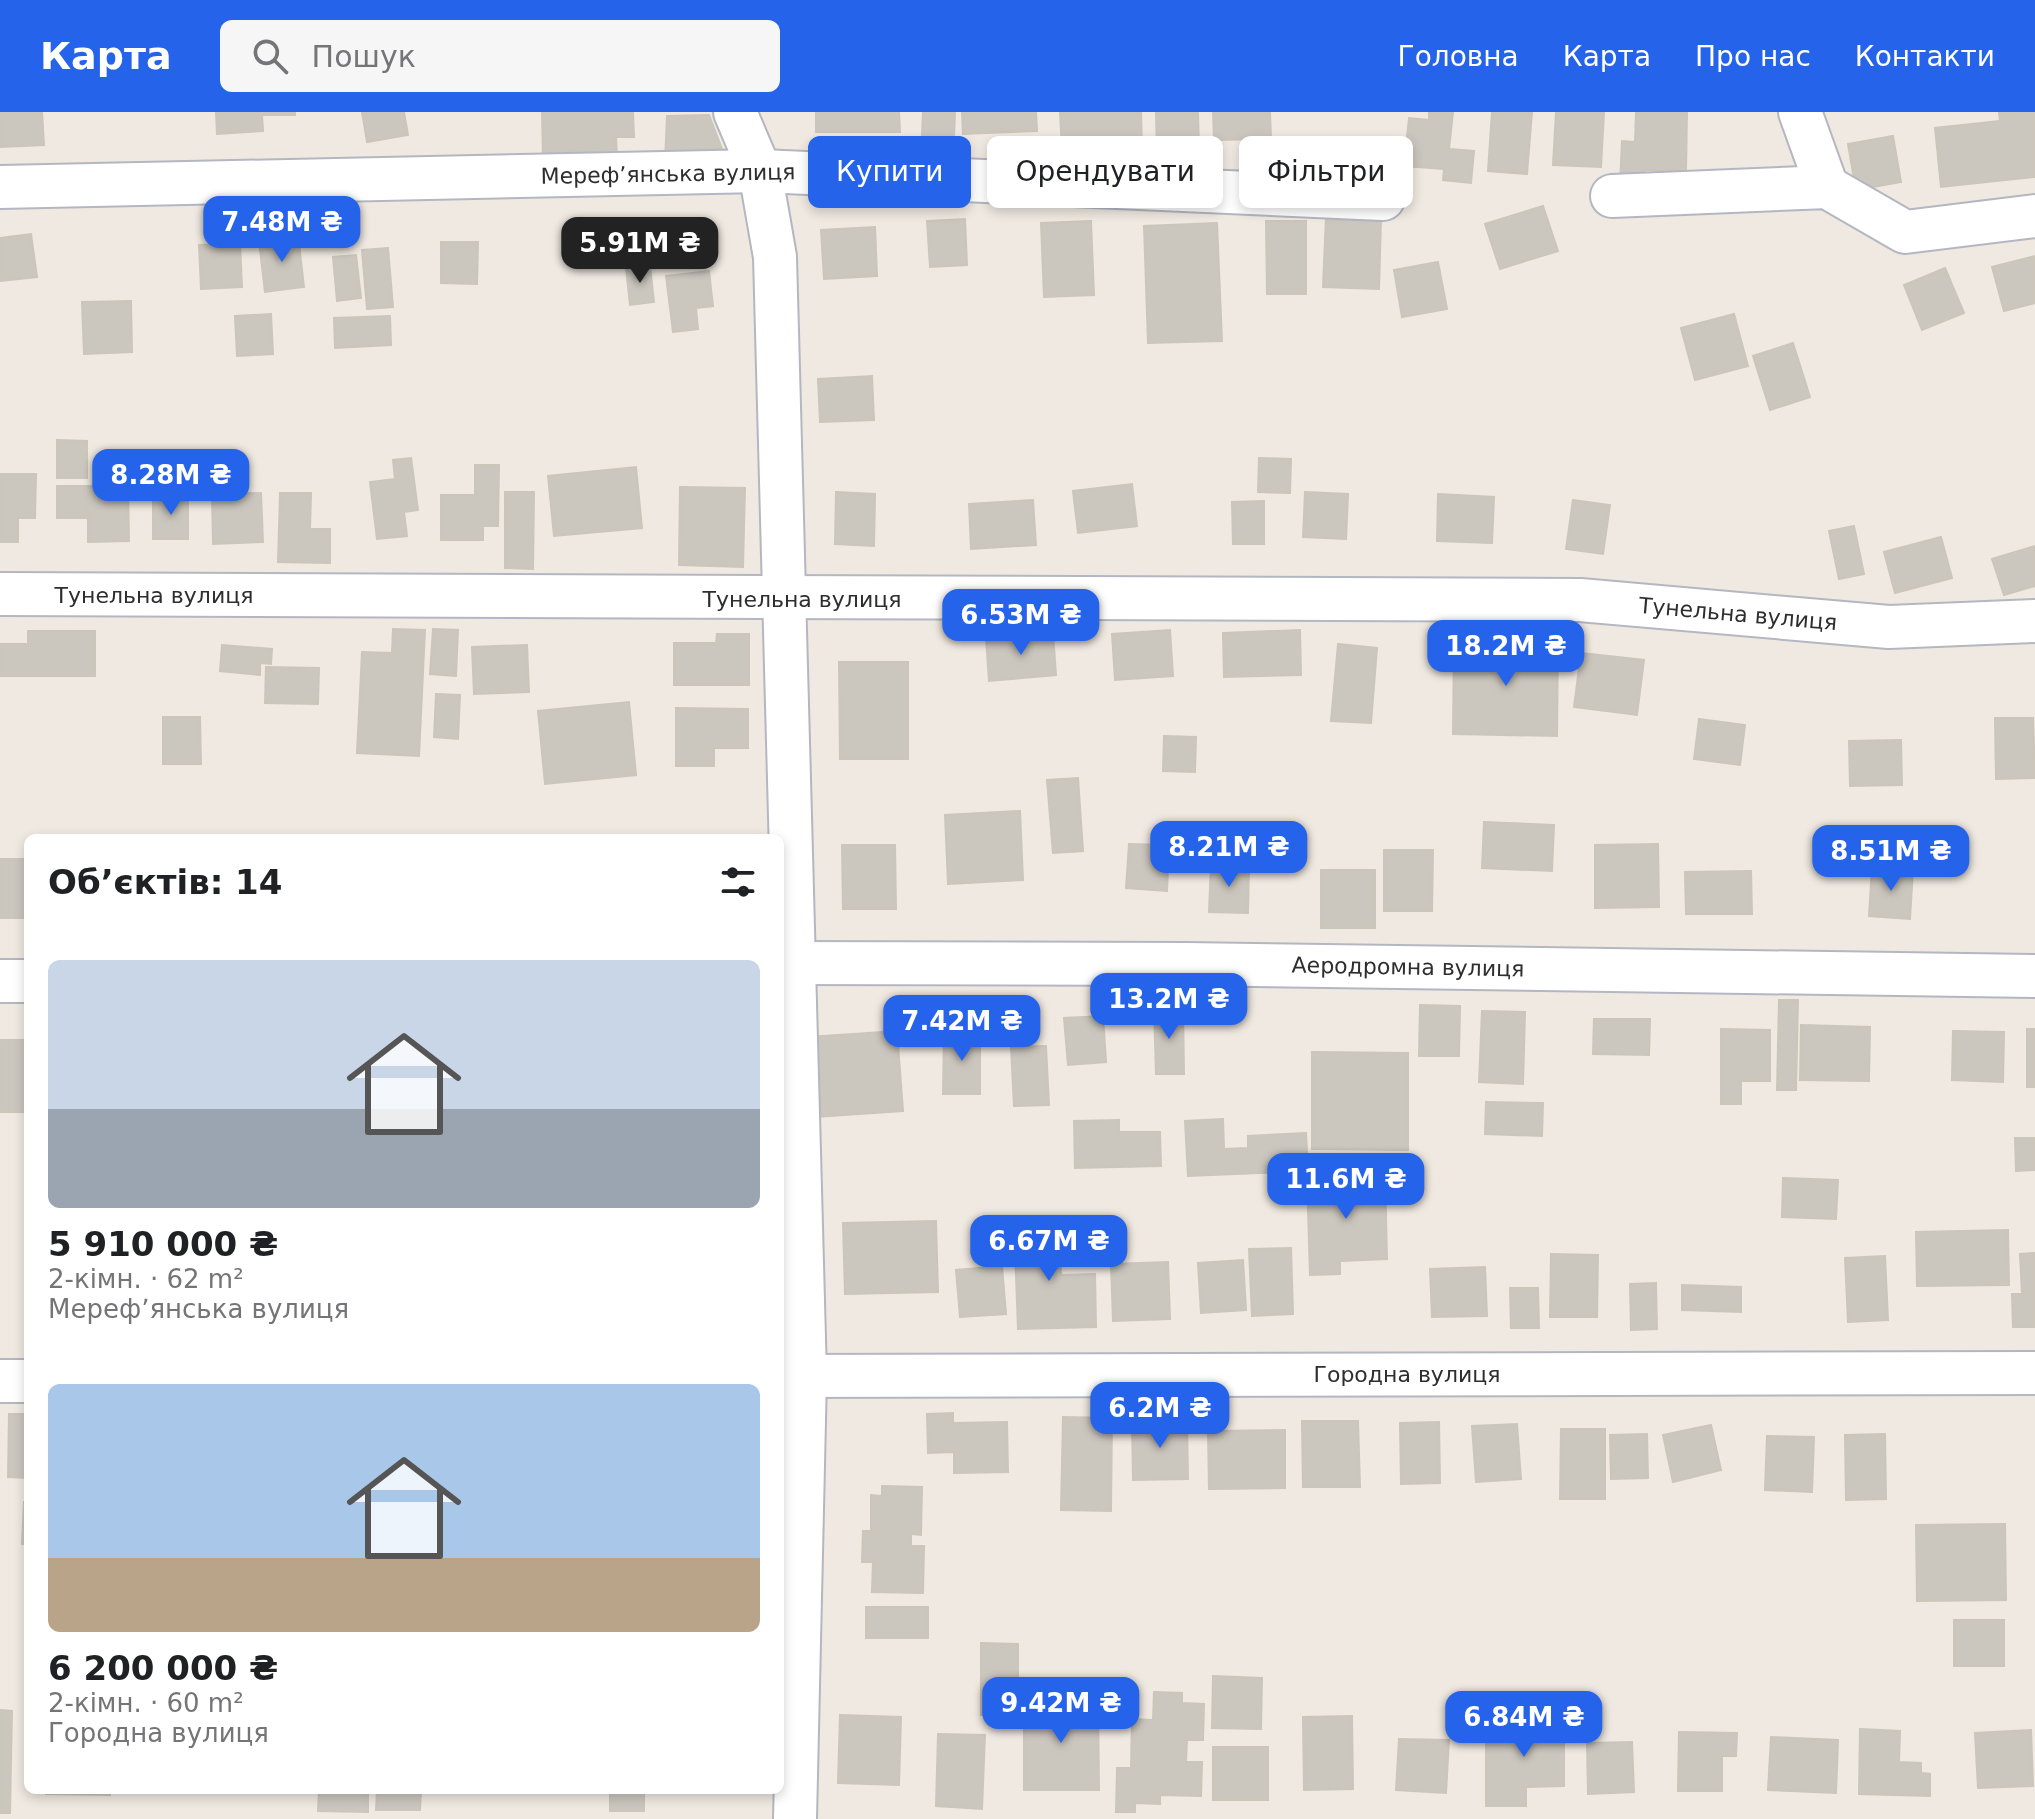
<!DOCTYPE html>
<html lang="uk">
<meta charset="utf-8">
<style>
body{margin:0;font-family:"DejaVu Sans",sans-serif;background:#f6f6f6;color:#202124;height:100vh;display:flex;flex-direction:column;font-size:30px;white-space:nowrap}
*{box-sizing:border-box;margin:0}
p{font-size:26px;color:#757577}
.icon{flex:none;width:44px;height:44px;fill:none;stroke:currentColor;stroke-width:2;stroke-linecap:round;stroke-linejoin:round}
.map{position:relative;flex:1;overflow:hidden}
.panel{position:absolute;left:24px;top:722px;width:760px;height:960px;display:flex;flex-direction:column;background:#fff;border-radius:12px;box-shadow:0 4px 12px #0003}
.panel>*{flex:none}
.top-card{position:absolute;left:808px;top:24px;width:760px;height:72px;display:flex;gap:16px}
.price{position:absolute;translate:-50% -68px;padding:0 18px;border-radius:16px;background:#2563eb;color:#fff;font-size:26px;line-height:52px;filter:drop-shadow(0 2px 4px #0008)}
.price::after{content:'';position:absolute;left:50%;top:48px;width:24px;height:18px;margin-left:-12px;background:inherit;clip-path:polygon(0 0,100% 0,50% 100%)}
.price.current{background:#222;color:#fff}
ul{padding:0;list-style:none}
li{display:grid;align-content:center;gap:16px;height:424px;padding:0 24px}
li span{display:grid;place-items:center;height:248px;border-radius:12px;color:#555}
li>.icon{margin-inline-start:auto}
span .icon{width:144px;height:144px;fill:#fffc;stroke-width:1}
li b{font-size:34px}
h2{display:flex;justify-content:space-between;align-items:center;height:96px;padding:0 24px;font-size:34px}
.chip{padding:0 28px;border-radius:12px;background:#fff;box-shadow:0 4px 12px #0003;font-size:28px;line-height:72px}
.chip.current{background:#2563eb;color:#fff}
header{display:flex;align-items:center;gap:48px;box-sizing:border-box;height:112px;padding:0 40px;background:#2563eb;color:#fff}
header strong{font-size:38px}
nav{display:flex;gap:44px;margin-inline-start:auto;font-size:28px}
.search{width:560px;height:72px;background:#f6f6f6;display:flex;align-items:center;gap:20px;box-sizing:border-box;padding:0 28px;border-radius:12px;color:#757577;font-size:30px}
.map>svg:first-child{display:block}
</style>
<header>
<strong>Карта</strong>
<div class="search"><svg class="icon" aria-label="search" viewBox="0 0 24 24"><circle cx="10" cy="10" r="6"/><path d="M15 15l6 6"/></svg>Пошук</div>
<nav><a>Головна</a><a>Карта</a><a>Про нас</a><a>Контакти</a></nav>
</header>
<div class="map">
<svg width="2035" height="1707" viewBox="0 0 2035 1707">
<rect width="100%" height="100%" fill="#efe9e1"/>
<!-- building -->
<g fill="#cbc7bf" stroke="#cbc5ba" stroke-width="2">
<path d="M0 0H42L44 33 0 35Z"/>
<path d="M216 0H295V3H262L263 19 217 22Z"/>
<path d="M362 0H404L408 23 367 30Z"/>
<path d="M542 0H633L634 25H616L617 45 543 46Z"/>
<path d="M816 0H899L900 20H816Z"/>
<path d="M923 0H955L953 48 921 47Z"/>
<path d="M962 0H1036L1037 19 963 22Z"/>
<path d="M1060 0H1141L1142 36 1062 38Z"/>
<path d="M1156 0H1198L1199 38 1157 39Z"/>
<path d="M1213 0H1270L1271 27 1214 28Z"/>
<path d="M1429 0H1453L1449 37 1474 39 1471 71 1443 68 1444 57 1404 54 1409 6 1429 8Z"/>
<path d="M1492 0H1532L1527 62 1488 59Z"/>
<path d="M1556 0H1604L1601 55 1553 53Z"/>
<path d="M1636 0H1687L1686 59 1645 58 1644 73 1620 72 1622 29 1635 30Z"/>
<path d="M1999 0H2035V65L1941 75 1935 16 2000 9Z"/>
<path d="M709 3 722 37 714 49 665 51 667 4Z"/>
<path d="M1893 24 1901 70 1856 78 1848 32Z"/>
<path d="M1543 94 1558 139 1500 157 1485 112Z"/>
<path d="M1326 105 1381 107 1379 177 1323 175Z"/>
<path d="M965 107 967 153 930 155 927 109Z"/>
<path d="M1091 109 1094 183 1044 185 1041 111Z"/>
<path d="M1266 109H1306V182H1267Z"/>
<path d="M1217 111 1222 229 1148 231 1144 114Z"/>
<path d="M875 115 877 164 824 167 821 118Z"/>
<path d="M31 122 37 165 0 169V126Z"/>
<path d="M298 123 304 175 265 180 259 129Z"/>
<path d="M441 130H478L477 172 441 171Z"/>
<path d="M240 132 242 175 201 177 199 133Z"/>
<path d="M388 136 393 195 367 197 362 138Z"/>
<path d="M356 143 361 186 337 189 333 145Z"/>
<path d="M2035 144V191L2004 199 1992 155Z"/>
<path d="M1438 150 1447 197 1402 205 1394 158Z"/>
<path d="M650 154 654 190 630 193 626 156Z"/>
<path d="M1945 156 1964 201 1922 218 1904 173Z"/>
<path d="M709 159 713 194 696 196 698 217 673 220 666 164Z"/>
<path d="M131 189 132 240 84 242 82 190Z"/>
<path d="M271 202 273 242 237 244 235 204Z"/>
<path d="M1734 202 1748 254 1695 268 1681 216Z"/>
<path d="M390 204 391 233 335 236 334 206Z"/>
<path d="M1793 231 1810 285 1770 298 1753 244Z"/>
<path d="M872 264 874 308 820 310 818 267Z"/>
<path d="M57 328 87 329V366H57Z"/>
<path d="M411 346 418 398 404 400 407 424 377 427 370 370 395 367 393 348Z"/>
<path d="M1259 346 1291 347 1290 381 1258 380Z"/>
<path d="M475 353H499L498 414H483V428H441V383H475Z"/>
<path d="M636 355 642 416 554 424 548 364Z"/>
<path d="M0 362H36L35 406H18V430H0Z"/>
<path d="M1132 372 1137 414 1078 421 1073 379Z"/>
<rect x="57" y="374" width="31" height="32"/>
<path d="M88 374 128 375 129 429 88 430Z"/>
<path d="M680 375 745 376 743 455 679 453Z"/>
<path d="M505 380H534L533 457 505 456Z"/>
<path d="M836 380 875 382 874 434 835 432Z"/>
<path d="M1305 380 1348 382 1346 427 1303 425Z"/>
<path d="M261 381 263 430 213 432 212 382Z"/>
<path d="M280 381H311L310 417H330V451L278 450Z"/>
<path d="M1438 382 1494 385 1492 431 1437 429Z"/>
<path d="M188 383V427H153V384Z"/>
<path d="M1033 388 1036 433 971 437 969 392Z"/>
<path d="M1573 388 1610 393 1603 442 1566 437Z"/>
<path d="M1264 389V432H1233L1232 390Z"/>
<path d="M1854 414 1864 462 1839 467 1829 419Z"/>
<path d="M1941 425 1952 466 1895 481 1884 440Z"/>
<path d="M2035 434V474L2004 483 1992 447Z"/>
<path d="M393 517 425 518 419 644 357 641 362 540 392 541Z"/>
<path d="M433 517 458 518 456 564 430 562Z"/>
<path d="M1170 518 1173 564 1115 568 1112 522Z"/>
<path d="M1300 518 1301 563 1224 565 1223 521Z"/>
<path d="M28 519H95V564H0V532H28Z"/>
<path d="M1053 521 1056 563 989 569 986 526Z"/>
<path d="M717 522H749V573H674V531H716Z"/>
<path d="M1454 529 1558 530 1557 624 1453 622Z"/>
<path d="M1338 532 1377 536 1371 611 1331 609Z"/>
<path d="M222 533 272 537 271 552 260 551V563L220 559Z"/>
<path d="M527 533 529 580 474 582 472 535Z"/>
<path d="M1581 541 1644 548 1637 603 1574 595Z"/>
<path d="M839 550H908V647H840Z"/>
<path d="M266 555 319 556 318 592 265 591Z"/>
<path d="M436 582 460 583 458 627 434 625Z"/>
<path d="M629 590 636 663 545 672 538 599Z"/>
<path d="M676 596 748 597V636H714V654H676Z"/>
<path d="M163 605H200L201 652H163Z"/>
<path d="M1995 606H2033L2035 666 1996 667Z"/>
<path d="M1699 607 1745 613 1740 653 1694 647Z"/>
<path d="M1164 624 1196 625 1195 660 1163 659Z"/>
<path d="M1901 628 1902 673 1850 674 1849 629Z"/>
<path d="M1078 666 1083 739 1053 741 1047 668Z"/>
<path d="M1020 699 1023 768 948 772 945 703Z"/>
<path d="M1484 710 1554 713 1552 759 1482 756Z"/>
<path d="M1129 732 1169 733 1167 779 1126 776Z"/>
<path d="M1658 732 1659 795 1595 796V733Z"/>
<path d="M842 733H895L896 797H843Z"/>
<path d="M1384 738H1433L1432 799H1384Z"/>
<rect x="0" y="747" width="28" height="59"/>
<path d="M1211 752 1249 753 1248 801 1209 800Z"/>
<path d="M1872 755 1913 758 1910 807 1869 804Z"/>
<rect x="1321" y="758" width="54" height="58"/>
<path d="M1751 759 1752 802H1686L1685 760Z"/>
<path d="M1779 888H1798L1796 978H1777Z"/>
<path d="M1420 893 1460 894 1459 944H1419Z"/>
<path d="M1183 895 1184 962H1156L1154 896Z"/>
<path d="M1482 899 1525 900 1523 972 1479 970Z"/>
<path d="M1103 904 1106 950 1068 953 1064 906Z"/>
<path d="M1594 907H1650L1649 943 1593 942Z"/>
<path d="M1801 913 1870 915 1869 969 1800 968Z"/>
<path d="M1721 917 1770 918V969H1741V992H1721Z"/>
<rect x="2027" y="917" width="8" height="58"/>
<path d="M897 919 903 999 815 1005 809 925Z"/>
<path d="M944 919H980V982H943Z"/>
<path d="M1953 919 2004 920 2003 970 1952 968Z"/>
<rect x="0" y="928" width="28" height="72"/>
<path d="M1046 934 1049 993 1014 994 1011 935Z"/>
<path d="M1312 940 1408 941V1038L1312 1037Z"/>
<path d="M1486 990 1543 991 1542 1024 1485 1022Z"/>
<path d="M1223 1007 1224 1037 1248 1036V1024L1306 1021 1308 1059 1188 1064 1185 1009Z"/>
<path d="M1119 1008V1020H1160L1161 1054 1075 1056 1074 1009Z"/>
<path d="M2015 1026H2035V1058L2016 1059Z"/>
<path d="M1385 1062 1387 1147 1340 1149V1162L1310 1163 1307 1064Z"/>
<path d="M1783 1066 1838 1068 1836 1107 1782 1105Z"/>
<path d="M936 1109 938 1180 845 1182 843 1111Z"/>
<path d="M1014 1111H1059L1061 1163 1095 1162 1096 1215 1018 1217Z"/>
<path d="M2008 1118 2009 1173 1917 1174 1916 1120Z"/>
<path d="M1291 1136 1293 1202 1252 1204 1249 1137Z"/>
<path d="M2035 1141V1215H2013L2012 1182H2022L2020 1142Z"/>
<path d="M1551 1142 1598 1143 1597 1205H1550Z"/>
<path d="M1885 1144 1888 1208 1848 1210 1845 1146Z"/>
<path d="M1243 1148 1246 1198 1201 1201 1198 1151Z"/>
<path d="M1168 1150 1170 1207 1113 1209 1111 1152Z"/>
<path d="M1002 1154 1006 1202 960 1205 956 1158Z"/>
<path d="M1485 1155 1487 1204 1432 1205 1430 1157Z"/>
<path d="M1656 1171 1657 1217 1631 1218 1630 1172Z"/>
<path d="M1682 1173 1741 1175V1200L1682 1198Z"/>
<path d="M1510 1176H1538L1539 1216H1511Z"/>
<path d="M953 1301V1311L1007 1310 1008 1360 954 1361V1340L928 1341 927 1302Z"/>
<path d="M9 1302H28V1366L8 1365Z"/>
<path d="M1063 1305 1112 1306 1111 1399 1061 1398Z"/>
<path d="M1187 1308 1188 1367 1133 1368 1132 1310Z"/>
<path d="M1302 1309H1358L1360 1375H1303Z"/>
<path d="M1439 1310 1440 1371 1401 1372 1400 1311Z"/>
<path d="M1517 1312 1521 1367 1476 1370 1472 1314Z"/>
<path d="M1711 1313 1721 1358 1673 1370 1663 1323Z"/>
<path d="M1561 1317H1605V1387H1560Z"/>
<path d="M1285 1318V1376L1209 1377 1208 1319Z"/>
<path d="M1647 1322 1648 1366 1611 1367 1610 1323Z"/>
<path d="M1885 1322 1886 1387 1846 1388 1845 1323Z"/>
<path d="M1767 1324 1814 1325 1812 1380 1765 1378Z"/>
<path d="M882 1374 922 1375 921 1423 911 1422V1434H924L923 1481 872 1480 873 1450H862L863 1419H871V1383L882 1384Z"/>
<path d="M24 1390H28V1432H22Z"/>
<path d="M2005 1412 2006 1488 1917 1489 1916 1413Z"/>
<rect x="866" y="1495" width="62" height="31"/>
<rect x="1954" y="1508" width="50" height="46"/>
<path d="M981 1531 1018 1532V1603H981Z"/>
<path d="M1213 1564 1262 1566 1261 1617 1212 1616Z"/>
<path d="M1154 1580 1182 1581V1591L1204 1592 1203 1628H1187L1186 1650H1202L1201 1684 1160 1683V1692L1135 1691V1700H1116L1117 1656H1131L1132 1607 1153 1608Z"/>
<path d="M1024 1587H1098L1099 1678H1024Z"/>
<path d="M0 1598 12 1599 10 1701H0Z"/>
<path d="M840 1603 901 1605 899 1673 838 1671Z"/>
<path d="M1523 1603H1564V1674L1526 1675V1694H1486V1615H1523Z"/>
<path d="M1352 1604 1353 1677 1304 1678 1303 1605Z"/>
<path d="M1860 1617 1900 1619 1899 1650 1921 1651V1661L1930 1662V1684L1859 1682Z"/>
<path d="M2031 1618 2033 1674 1978 1676 1975 1621Z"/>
<path d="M1679 1620 1737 1621 1736 1644H1722V1679H1678Z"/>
<path d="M938 1622 985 1623 982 1697 936 1694Z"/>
<path d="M1771 1625 1838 1628 1836 1681 1768 1678Z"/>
<path d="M1399 1627 1449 1628 1446 1681 1396 1678Z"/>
<path d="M1632 1630 1634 1680 1588 1682 1587 1631Z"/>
<rect x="1213" y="1635" width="55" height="53"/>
<path d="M46 1678H110V1683L46 1682Z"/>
<path d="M319 1678H368V1700L318 1699Z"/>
<path d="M377 1678H421L420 1698H376Z"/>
<rect x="610" y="1678" width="34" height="21"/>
</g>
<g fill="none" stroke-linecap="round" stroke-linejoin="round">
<!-- minor casing -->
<g stroke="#b4b7c1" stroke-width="46">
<g id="minor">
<path d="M735 0 760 59 775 145 805 1264 795 1707"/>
<path d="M1800 0 1827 75"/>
<path d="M0 75 760 59 1383 87"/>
<path d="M1612 84 1827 75 1905 120 2035 104"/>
<path d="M0 482 1580 488 1889 515 2035 509"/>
<path d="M780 851 1186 852 2035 864"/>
<path d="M0 869H28"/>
<path d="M780 1264 2035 1261"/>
<path d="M0 1269H28"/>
</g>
</g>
<!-- minor -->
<use href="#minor" stroke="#fff" stroke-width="42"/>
</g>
<g text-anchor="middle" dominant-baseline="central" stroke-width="6" stroke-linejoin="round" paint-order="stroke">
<!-- street labels -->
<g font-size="22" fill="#2e2e2e" stroke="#fff">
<text transform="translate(668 62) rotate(-1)">Мерефʼянська вулиця</text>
<text x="154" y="483">Тунельна вулиця</text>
<text x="802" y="487">Тунельна вулиця</text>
<text transform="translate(1738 502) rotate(5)">Тунельна вулиця</text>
<text transform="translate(1408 855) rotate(1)">Аеродромна вулиця</text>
<text x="1407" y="1262">Городна вулиця</text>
</g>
</g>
</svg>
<b class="price" style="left:282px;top:152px">7.48M ₴</b>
<b class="price current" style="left:640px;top:173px">5.91M ₴</b>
<b class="price" style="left:171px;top:405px">8.28M ₴</b>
<b class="price" style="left:1021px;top:545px">6.53M ₴</b>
<b class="price" style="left:1506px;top:576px">18.2M ₴</b>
<b class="price" style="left:1229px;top:777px">8.21M ₴</b>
<b class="price" style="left:1891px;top:781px">8.51M ₴</b>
<b class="price" style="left:1169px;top:929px">13.2M ₴</b>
<b class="price" style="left:962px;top:951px">7.42M ₴</b>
<b class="price" style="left:1346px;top:1109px">11.6M ₴</b>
<b class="price" style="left:1049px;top:1171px">6.67M ₴</b>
<b class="price" style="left:1160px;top:1338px">6.2M ₴</b>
<b class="price" style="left:1061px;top:1633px">9.42M ₴</b>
<b class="price" style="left:1524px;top:1647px">6.84M ₴</b>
<div class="top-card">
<a class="chip current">Купити</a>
<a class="chip">Орендувати</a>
<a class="chip">Фільтри</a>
</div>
<section class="panel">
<h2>Об’єктів: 14<svg class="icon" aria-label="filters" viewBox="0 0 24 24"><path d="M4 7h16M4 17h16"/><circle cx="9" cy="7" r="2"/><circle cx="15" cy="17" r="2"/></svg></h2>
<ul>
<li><span style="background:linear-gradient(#c9d6e8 60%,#9aa5b1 0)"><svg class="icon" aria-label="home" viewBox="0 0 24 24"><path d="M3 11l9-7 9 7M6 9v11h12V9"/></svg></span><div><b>5 910 000 ₴</b><p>2-кімн. · 62 m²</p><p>Мерефʼянська вулиця</p></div></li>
<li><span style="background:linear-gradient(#a9c7e8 70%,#b9a48a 0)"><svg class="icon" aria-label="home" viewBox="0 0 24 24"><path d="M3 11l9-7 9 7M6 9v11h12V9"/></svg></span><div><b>6 200 000 ₴</b><p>2-кімн. · 60 m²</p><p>Городна вулиця</p></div></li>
</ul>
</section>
</div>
